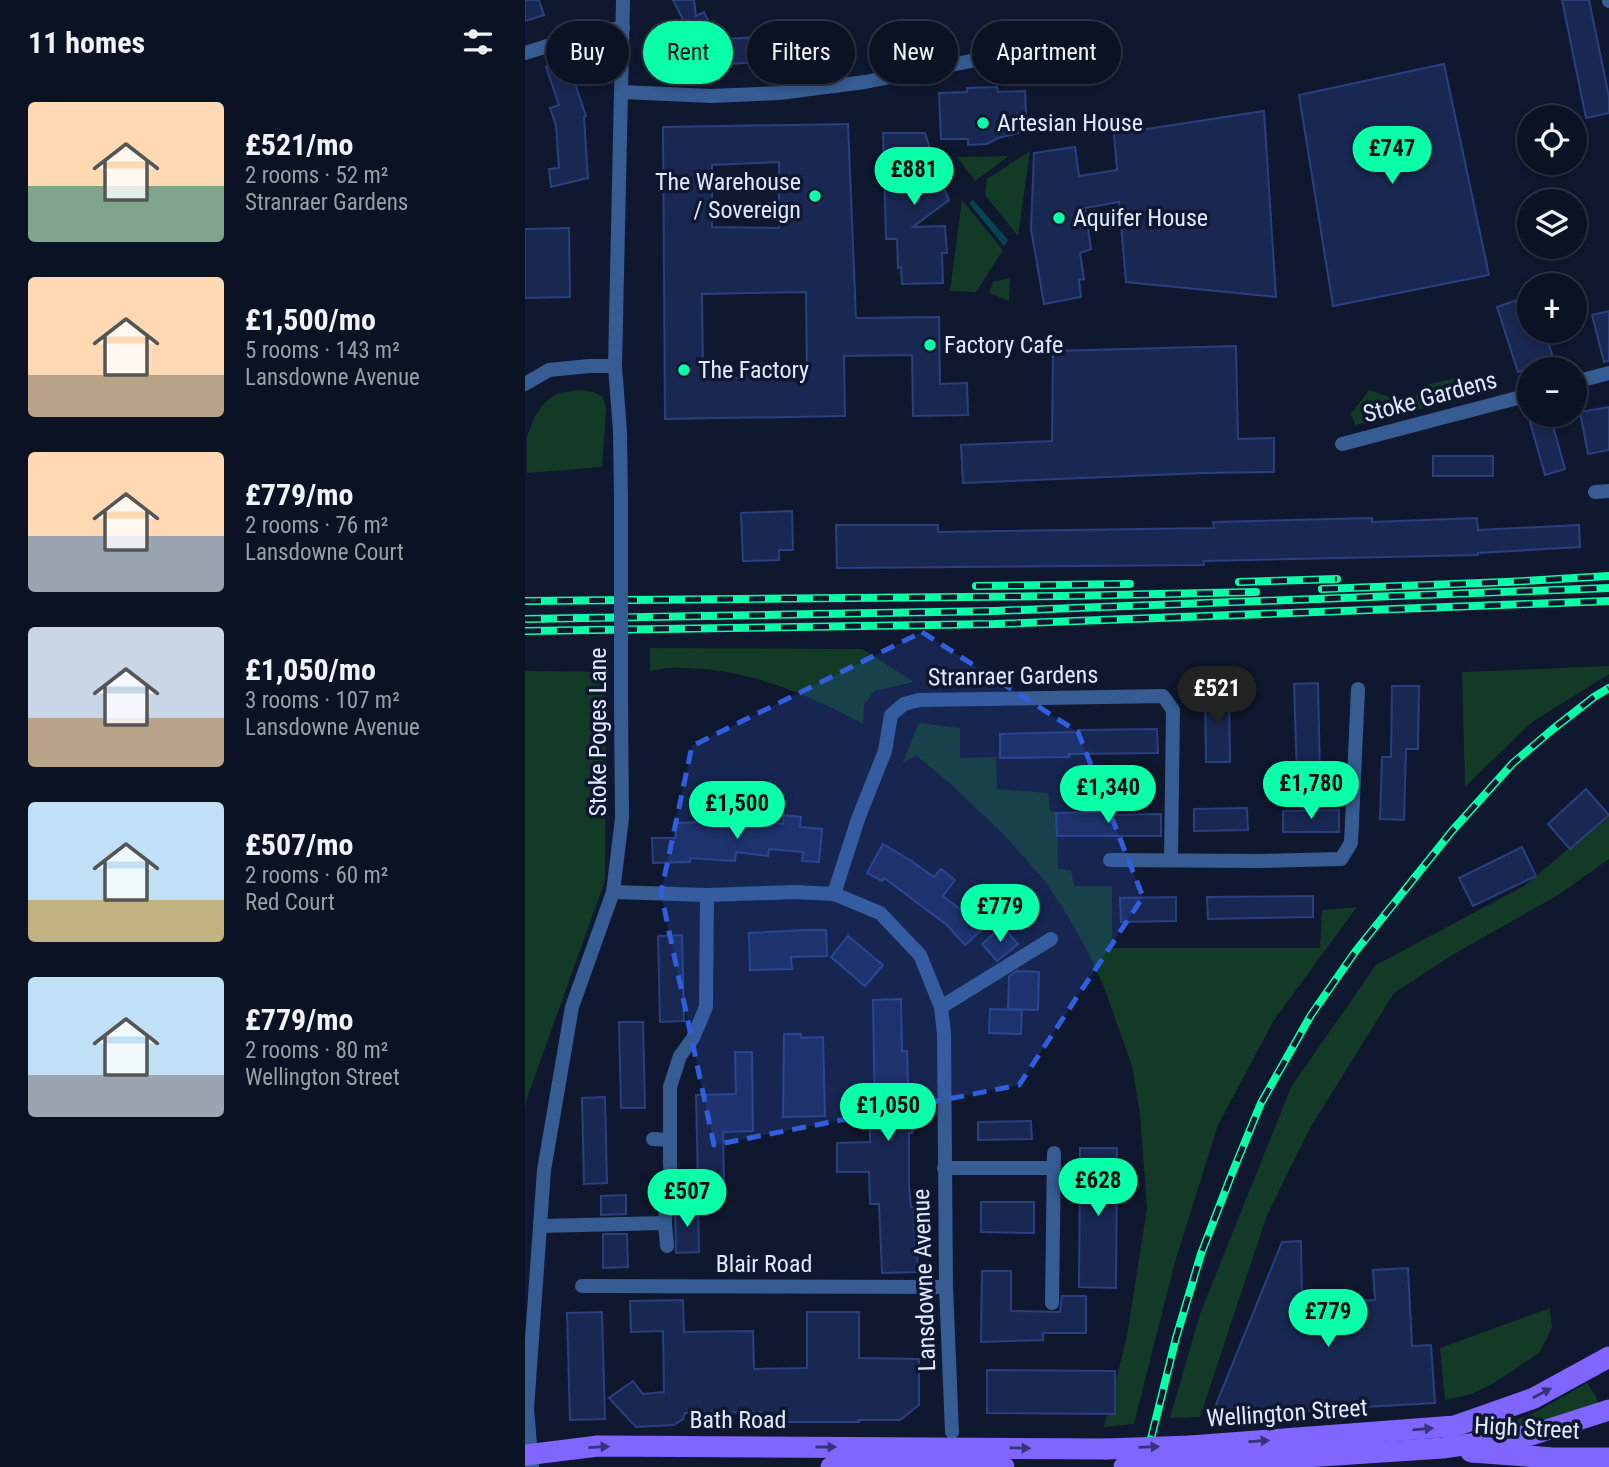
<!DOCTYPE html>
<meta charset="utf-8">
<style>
body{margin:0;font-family:"Roboto Condensed",sans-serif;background:#141b2b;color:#f1f3f6;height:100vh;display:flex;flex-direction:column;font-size:26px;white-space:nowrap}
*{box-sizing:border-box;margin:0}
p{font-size:23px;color:#9a9ea6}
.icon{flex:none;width:38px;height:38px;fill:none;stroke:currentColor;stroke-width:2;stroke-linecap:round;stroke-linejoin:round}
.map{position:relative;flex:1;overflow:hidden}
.side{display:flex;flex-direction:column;background:#0b1223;width:525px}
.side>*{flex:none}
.banner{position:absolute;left:21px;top:21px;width:665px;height:63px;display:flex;gap:14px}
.buttons{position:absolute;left:992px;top:105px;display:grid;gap:14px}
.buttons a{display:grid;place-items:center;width:70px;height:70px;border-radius:50%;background:#0b1223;box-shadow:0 4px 10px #0003,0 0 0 2px #2b3241;font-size:35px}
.price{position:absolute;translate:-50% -60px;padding:0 16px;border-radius:24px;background:#0affa9;color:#111;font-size:23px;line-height:46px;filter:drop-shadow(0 2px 4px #0008)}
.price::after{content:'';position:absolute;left:50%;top:42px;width:21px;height:16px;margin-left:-10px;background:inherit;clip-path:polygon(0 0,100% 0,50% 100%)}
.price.current{background:#222;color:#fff}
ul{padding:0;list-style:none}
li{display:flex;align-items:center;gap:21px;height:175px;padding:0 28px}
li span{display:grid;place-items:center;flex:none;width:196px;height:140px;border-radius:7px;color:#555}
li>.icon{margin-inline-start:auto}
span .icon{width:84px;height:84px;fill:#fffc;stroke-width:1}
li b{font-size:30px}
h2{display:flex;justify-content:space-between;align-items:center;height:84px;padding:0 28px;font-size:30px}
.pill{padding:0 24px;border-radius:32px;background:#0b1223;box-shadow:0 4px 10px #0003,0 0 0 2px #2b3241;font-size:24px;line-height:63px}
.pill.current{background:#0affa9;color:#111}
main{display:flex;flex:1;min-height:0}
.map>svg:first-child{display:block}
</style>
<main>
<section class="side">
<h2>11 homes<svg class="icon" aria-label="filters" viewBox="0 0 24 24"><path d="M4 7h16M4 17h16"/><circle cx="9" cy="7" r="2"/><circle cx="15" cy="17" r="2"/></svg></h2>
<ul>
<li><span style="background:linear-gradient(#ffd9b3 60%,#7fa58c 0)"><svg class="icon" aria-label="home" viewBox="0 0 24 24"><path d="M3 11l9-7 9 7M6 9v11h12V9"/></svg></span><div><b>£521/mo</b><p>2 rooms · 52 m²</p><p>Stranraer Gardens</p></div></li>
<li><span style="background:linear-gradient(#ffd9b3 70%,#b9a48a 0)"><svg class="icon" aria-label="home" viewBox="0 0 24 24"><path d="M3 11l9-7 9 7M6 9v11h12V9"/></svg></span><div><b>£1,500/mo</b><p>5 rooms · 143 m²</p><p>Lansdowne Avenue</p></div></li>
<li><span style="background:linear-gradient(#ffd9b3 60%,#9aa5b1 0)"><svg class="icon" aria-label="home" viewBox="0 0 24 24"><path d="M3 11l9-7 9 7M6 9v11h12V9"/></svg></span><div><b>£779/mo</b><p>2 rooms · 76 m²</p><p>Lansdowne Court</p></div></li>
<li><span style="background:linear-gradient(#c9d6e8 65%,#b9a48a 0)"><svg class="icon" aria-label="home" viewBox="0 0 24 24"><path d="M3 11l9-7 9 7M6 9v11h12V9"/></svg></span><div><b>£1,050/mo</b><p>3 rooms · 107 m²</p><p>Lansdowne Avenue</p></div></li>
<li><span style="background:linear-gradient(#bfe0f5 70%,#c2b280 0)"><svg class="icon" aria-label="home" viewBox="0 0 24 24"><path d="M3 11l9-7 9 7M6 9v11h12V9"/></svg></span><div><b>£507/mo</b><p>2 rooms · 60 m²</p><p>Red Court</p></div></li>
<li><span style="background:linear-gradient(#bfe0f5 70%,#9aa5b1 0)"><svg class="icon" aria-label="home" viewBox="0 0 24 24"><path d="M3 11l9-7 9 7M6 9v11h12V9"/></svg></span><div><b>£779/mo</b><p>2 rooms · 80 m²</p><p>Wellington Street</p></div></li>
</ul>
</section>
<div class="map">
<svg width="1084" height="1467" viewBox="0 0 1084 1467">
<rect width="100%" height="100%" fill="#0f182f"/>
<!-- green -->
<g fill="#123a26">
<path d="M505 151 493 236 460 195 462 179Z"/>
<path d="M484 156 450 181 432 157Z"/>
<path d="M437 200 478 250 451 292 425 291Z"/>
<path d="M485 278 484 301 464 293 468 282Z"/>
<path d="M938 376 939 393 934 400 830 425 826 414 844 390 885 404 897 386Z"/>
<path d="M55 390 68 392 78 397 81 409 77 467 2 473V437L9 418 19 403 33 393Z"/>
<path d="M125 648 337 649 389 682 349 691 339 705 338 724C284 694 220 668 157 668 146 667 135 669 125 671Z"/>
<path d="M1084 666V674L1007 722 940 787 937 672Z"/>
<path d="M0 671 81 672 80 881 1 1101 0 1110Z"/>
<path d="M394 723 435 728V758L471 757 472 789 523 793 525 811 532 812 533 869 546 870 549 886H587V948H795L797 910 832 907 749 1020 693 1125 650 1262 609 1424 579 1427 602 1336 622 1208 615 1114 607 1066 579 987 562 950 541 913 520 881 482 838 427 785 392 756 378 762Z"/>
<path d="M1084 815V859L1033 895 929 954 869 993 785 1128 742 1215 675 1417 645 1418 675 1314 766 1087 851 965 999 886Z"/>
<path d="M1025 1308 1027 1328 1015 1352 971 1382 946 1394 920 1400 915 1348Z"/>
<path d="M1062 1383 1071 1396 1074 1406 1030 1418 980 1430 975 1426 1011 1412Z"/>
</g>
<!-- water -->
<path fill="#064452" d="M448 200 483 240 479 246 444 203Z"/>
<!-- building -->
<g fill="#192852" stroke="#293f80" stroke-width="2" fill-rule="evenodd">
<path d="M0 0H14L19 15 0 21Z"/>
<path d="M148 0H169L171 16 179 12 195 44 176 54Z"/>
<path d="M1037 0H1064L1084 97V113L1061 118Z"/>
<path d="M245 36 246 46 304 40 306 57 253 64 252 61 203 64 201 39Z"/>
<path d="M42 60 61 116 59 117 63 178 26 187 24 169 34 168 31 126 25 108 34 105 21 67Z"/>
<path d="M919 64 964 275 808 306 774 95Z"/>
<path d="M472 87 473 92 500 91 501 113H493L494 133 473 138 462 144 443 145V139H416L414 93 442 92V88Z"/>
<path d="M739 111 751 297 601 282 594 202 560 208 566 249 555 253 559 279 554 280 556 297 519 304 506 229 509 153 550 147 554 176 592 170 589 134Z"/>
<path d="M323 124 331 318 414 317 415 384 442 383 443 415 388 416 387 355 319 356 320 416 140 419 138 127ZM254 162V228L187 227V165ZM281 292 282 376H242V364H217L218 378H178L177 294Z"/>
<path d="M358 133H400L413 175 424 200 388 227 420 226 422 253H417L418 283 377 284 376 267 373 268 372 239H361Z"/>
<path d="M44 228 45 297 0 298V229Z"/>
<path d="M1004 296V331H1020L1029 361 993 372 972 307Z"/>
<path d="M1084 311V361L1079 362 1067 315Z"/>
<path d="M711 346 713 439 749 438V472L679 473 438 483 436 445 527 441 528 351Z"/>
<path d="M1084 407V450L1063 454 1055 412Z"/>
<path d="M1003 415H1025L1040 469 1020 475Z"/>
<rect x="908" y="456" width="60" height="20"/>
<path d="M267 511 268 550H254V560L218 561 216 513Z"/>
<path d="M847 518V522L952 518 953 530 1054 525 1055 547 953 553V555L679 561V565L312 568 311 525H413V532L689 528 688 522Z"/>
<path d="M793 683 795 774 772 775 769 684Z"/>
<path d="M867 686H894L893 749H881L879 820 855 819 857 757H866Z"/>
<path d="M680 690H704L705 762H681Z"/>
<path d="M632 729 633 753 544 754V757L475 758V734L553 732V730Z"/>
<path d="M1061 789 1084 815 1045 849 1023 824Z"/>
<path d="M722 808 723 830 669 831V809Z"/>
<path d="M814 810V832H758V811Z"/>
<path d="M582 812V815L636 814V836H532L531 813Z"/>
<path d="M259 815 276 817 275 827 297 829 294 862 277 861 278 852 244 849 243 856 211 852 210 861 165 858V862L128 863 127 838H151V823L176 822 224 825 225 820 258 824Z"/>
<path d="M358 844 385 860 409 877 416 869 430 880 418 896 440 913 444 909 460 927 440 945 422 925 359 878 357 881 342 873Z"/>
<path d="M997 847 1011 876 948 906 934 878Z"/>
<path d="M788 896V917L683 919 682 897Z"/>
<path d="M651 897V921L596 922 595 898Z"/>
<path d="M477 926 493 944 472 961 457 944Z"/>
<path d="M280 930H301L302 956 266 957 267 969 225 970 224 933Z"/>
<path d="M157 935 159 1021 135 1022 133 936Z"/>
<path d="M323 936 358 965 340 986 306 957Z"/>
<path d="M492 971 514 972 513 1010 483 1009 484 976Z"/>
<path d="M376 999 377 1051H382L384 1117H388L387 1133H384V1186L386 1207H389L390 1252H392L393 1272 357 1273 354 1204H345L344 1172H312V1143L345 1142V1119H350L348 1000Z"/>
<path d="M465 1009 497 1010 496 1034 464 1033Z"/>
<path d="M94 1022H118L120 1108H96Z"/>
<path d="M259 1034H276V1038L298 1037 300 1116 258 1117Z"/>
<path d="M210 1052H227L228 1131 198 1132 199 1182 173 1183 171 1095 211 1094Z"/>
<path d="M80 1097 82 1183 59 1184 57 1098Z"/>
<path d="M506 1121 507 1139 453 1140V1122Z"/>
<path d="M555 1148H592L591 1288 554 1287Z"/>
<path d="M101 1195V1214L76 1215V1196Z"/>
<path d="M456 1202H509V1233L456 1232Z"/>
<path d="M173 1205 174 1252 151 1253 150 1206Z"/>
<path d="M78 1234H102L103 1267 78 1268Z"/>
<path d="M776 1241 777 1302 850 1300 848 1270 883 1268 887 1346 906 1345 910 1403 840 1407V1410L688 1412 757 1242Z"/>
<path d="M457 1271H486V1311L535 1312 537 1296H561V1333H518V1340L456 1342Z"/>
<path d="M158 1300 159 1332 228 1331 229 1369 282 1368V1312H334V1358L394 1359V1405L375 1420H334V1422H236V1412L160 1413 158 1419 149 1425 111 1427 84 1398 108 1381 118 1394 139 1392 138 1331 106 1332 105 1301Z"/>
<path d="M77 1312 80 1419 45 1420 42 1313Z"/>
<path d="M462 1370 590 1371V1414L462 1413Z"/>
</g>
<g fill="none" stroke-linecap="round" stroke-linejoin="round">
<!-- minor -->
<g stroke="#365c93" stroke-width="14">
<path d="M1084 0V1"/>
<path d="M0 53 66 32 98 28"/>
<path d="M97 92 186 96 254 93 340 82 516 47"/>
<path d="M1050 382 1084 373"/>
<path d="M0 384 24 370 64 366H90"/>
<path d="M817 444 1004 395"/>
<path d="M1070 492 1084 491"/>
<path d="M585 860 732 861 816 859 826 843 833 689"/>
<path d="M88 892 182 895 270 892 309 894 355 913 395 955 416 1007 419 1034 421 1287 427 1432"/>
<path d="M309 894 333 819 360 751 366 715 379 704 394 700 638 696 648 710 646 859"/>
<path d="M416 1007 526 939"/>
<path d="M128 1139 145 1140"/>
<path d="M145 1167V1087L155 1056 168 1038 181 1007 182 895"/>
<path d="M419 1168H528"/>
<path d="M141 1200 140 1223 142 1246"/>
<path d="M15 1226 140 1223"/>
<path d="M57 1286 421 1287"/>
<path d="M527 1303 529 1153"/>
</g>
<!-- tertiary -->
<g stroke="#365c93" stroke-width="14">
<path d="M96 498 95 432 90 366 98 0"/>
<path d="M7 1467 2 1409 19 1170 47 1007 88 892 97 818 96 700"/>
</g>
<!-- primary -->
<g stroke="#8065ff" stroke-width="21">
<path d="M666 1446 930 1426 1009 1398 1084 1357"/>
<path d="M946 1452 1028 1458H1084"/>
<path d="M0 1455 73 1446 581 1449"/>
<path d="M659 1465 918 1448 1006 1435 1084 1410"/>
<path d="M306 1467 397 1464 479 1467"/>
</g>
<!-- rail casing -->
<g stroke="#0affa9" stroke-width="8">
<g id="rail">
<path d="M714 582 812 579"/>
<path d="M451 586 605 584"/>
<path d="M797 589 982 582 1084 576"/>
<path d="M0 601 537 596 731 592"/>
<path d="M0 619 469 611 1084 588"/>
<path d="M0 631 470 624 1084 601"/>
<path d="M619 1467 651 1338 676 1254 706 1176 736 1103 786 1015 830 952 927 831 988 763 1028 729 1069 697 1084 688"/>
</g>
</g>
<!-- rail -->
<use href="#rail" stroke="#0f182f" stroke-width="5" stroke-dasharray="16" stroke-linecap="butt"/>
<!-- tertiary-bridge -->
<path stroke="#365c93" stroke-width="14" d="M96 498V700"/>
<!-- primary-bridge -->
<g stroke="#8065ff" stroke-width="21">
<path d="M581 1449 666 1446"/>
<path d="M599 1467 659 1465"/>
</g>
</g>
<!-- one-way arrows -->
<defs><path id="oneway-solid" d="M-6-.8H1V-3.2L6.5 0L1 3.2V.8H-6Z" transform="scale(1.75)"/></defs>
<g fill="#373378">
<use href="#oneway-solid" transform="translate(1017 1393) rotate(-28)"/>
<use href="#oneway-solid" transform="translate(898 1429) rotate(-5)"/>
<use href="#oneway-solid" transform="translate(734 1441) rotate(-4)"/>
<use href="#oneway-solid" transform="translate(74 1447) rotate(-3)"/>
<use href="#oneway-solid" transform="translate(301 1447)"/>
<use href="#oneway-solid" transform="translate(624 1447) rotate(-2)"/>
<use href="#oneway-solid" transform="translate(495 1448) rotate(1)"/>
</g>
<!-- marked area -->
<path fill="#305edc" fill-opacity="0.2" stroke="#305edc" stroke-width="5" stroke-dasharray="14 9" stroke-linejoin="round" d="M397 632 553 732 618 897 494 1085 189 1145 136 893 167 746Z"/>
<!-- markers -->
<g fill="#0affa9" stroke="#0f182f" stroke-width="2.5">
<circle cx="458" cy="123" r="7"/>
<circle cx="290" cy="196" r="7"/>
<circle cx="534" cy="218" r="7"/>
<circle cx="405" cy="345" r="7"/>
<circle cx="159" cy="370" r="7"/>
</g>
<g text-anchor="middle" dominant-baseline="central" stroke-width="7" stroke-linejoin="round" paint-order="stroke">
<!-- poi labels -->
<g font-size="24" fill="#dee9ff" stroke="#0f182f" text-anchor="start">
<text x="472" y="123">Artesian House</text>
<text x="276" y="182" text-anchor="end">The Warehouse<tspan x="276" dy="28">/ Sovereign</tspan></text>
<text x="548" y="218">Aquifer House</text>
<text x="419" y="345">Factory Cafe</text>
<text x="173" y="370">The Factory</text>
</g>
<!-- street labels -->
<g font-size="24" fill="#dee9ff" stroke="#0f182f">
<text transform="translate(905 397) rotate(-15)">Stoke Gardens</text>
<text transform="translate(488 676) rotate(-1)">Stranraer Gardens</text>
<text transform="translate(73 732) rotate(-90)">Stoke Poges Lane</text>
<text x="239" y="1264">Blair Road</text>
<text transform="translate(399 1280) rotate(-92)">Lansdowne Avenue</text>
<text transform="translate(762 1413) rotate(-4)">Wellington Street</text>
<text x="213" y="1420">Bath Road</text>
<text transform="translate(1002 1428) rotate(3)">High Street</text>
</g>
</g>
</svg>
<div class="buttons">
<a><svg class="icon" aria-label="locate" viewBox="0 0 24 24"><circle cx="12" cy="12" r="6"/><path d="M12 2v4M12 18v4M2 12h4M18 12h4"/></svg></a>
<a><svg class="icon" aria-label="layers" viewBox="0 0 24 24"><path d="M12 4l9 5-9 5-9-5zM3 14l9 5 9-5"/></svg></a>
<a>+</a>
<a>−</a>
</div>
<b class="price" style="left:867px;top:186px">£747</b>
<b class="price" style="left:389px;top:207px">£881</b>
<b class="price current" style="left:692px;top:726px">£521</b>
<b class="price" style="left:786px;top:821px">£1,780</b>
<b class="price" style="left:583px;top:825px">£1,340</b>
<b class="price" style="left:212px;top:841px">£1,500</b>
<b class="price" style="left:475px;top:944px">£779</b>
<b class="price" style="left:363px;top:1143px">£1,050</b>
<b class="price" style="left:573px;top:1218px">£628</b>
<b class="price" style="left:162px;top:1229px">£507</b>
<b class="price" style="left:803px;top:1349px">£779</b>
<div class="banner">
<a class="pill">Buy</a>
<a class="pill current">Rent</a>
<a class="pill">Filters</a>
<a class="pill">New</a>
<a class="pill">Apartment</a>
</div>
</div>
</main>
